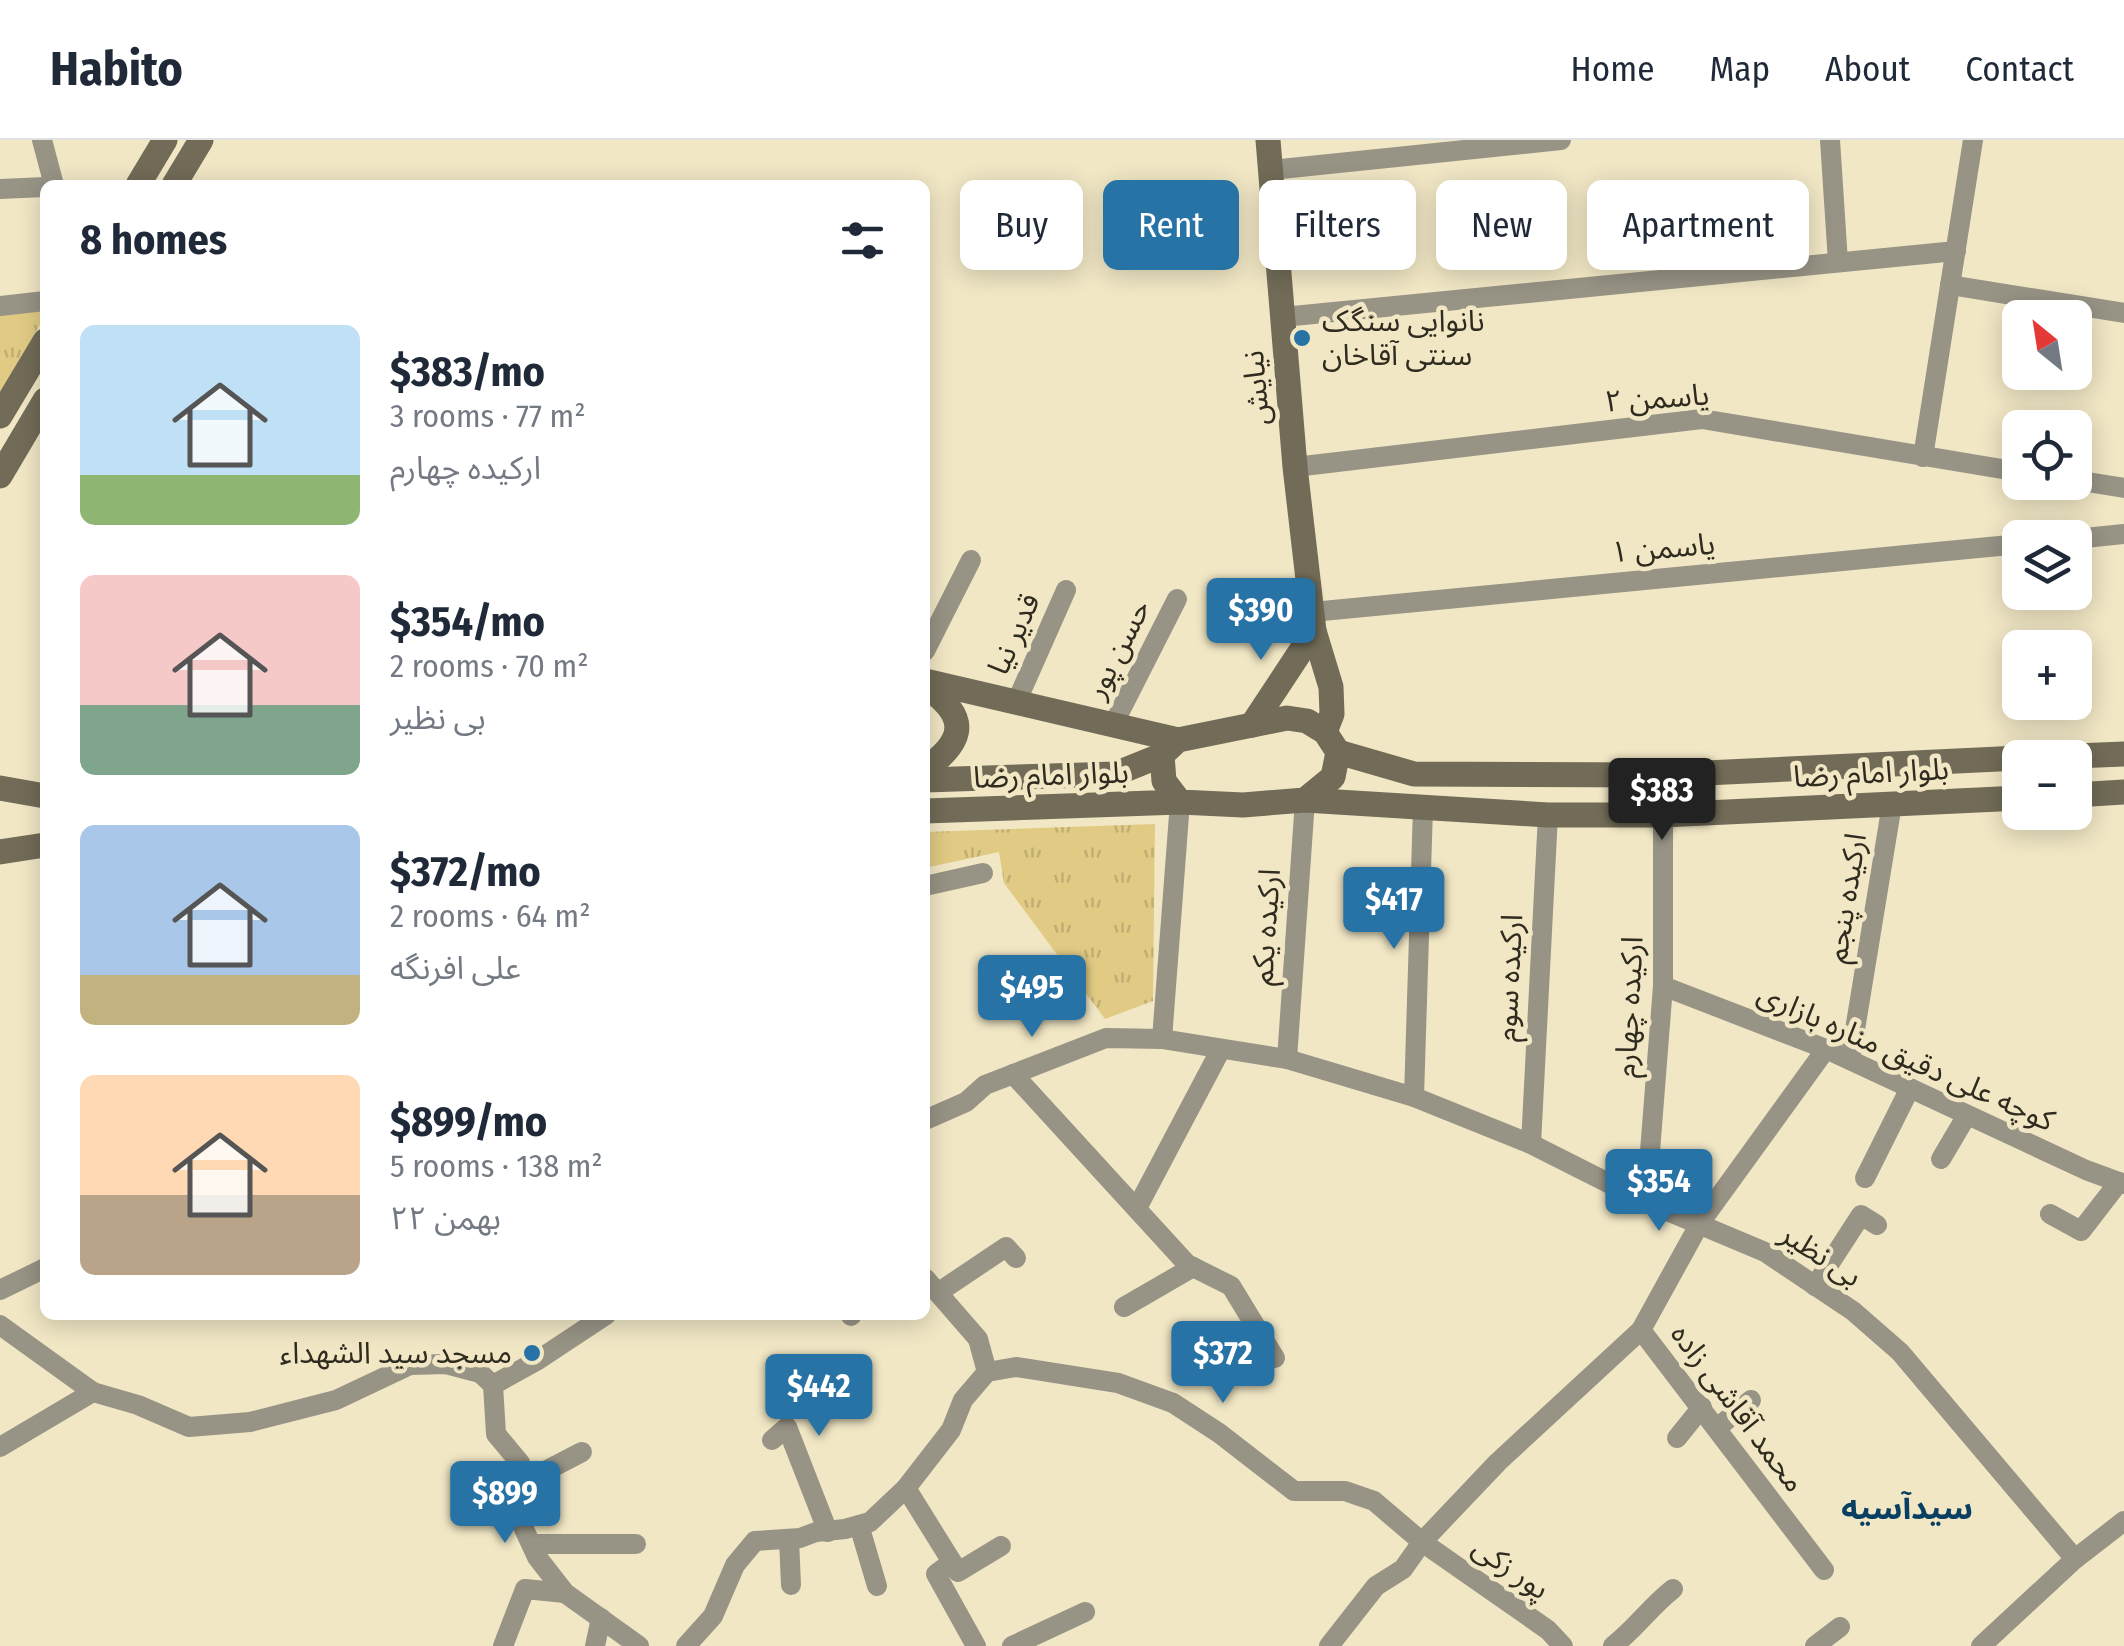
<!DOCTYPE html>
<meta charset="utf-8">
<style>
body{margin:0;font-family:"Fira Sans Condensed","Noto Sans Arabic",sans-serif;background:#f6f6f7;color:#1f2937;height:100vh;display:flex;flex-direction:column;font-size:38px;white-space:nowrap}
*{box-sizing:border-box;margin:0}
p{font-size:32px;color:#747a83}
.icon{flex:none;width:55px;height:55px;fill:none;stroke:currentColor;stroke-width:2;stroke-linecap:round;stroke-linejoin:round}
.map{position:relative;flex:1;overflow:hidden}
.drawer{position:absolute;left:40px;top:40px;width:890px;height:1140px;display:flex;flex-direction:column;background:#fff;border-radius:15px;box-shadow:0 5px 25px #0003}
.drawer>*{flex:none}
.hud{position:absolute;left:960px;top:40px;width:950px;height:90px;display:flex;gap:20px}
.needle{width:65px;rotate:330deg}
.tools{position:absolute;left:2002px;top:160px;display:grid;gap:20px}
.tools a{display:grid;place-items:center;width:90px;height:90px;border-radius:15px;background:#fff;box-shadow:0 5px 25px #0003;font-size:50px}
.price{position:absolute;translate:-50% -85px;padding:0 22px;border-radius:10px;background:#2873a6;color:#fff;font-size:32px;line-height:65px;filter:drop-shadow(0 2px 5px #0008)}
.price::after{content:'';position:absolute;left:50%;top:60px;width:30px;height:22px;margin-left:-15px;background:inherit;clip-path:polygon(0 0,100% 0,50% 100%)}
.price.on{background:#222;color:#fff}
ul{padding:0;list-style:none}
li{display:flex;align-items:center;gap:30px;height:250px;padding:0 40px}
li span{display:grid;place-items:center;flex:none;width:280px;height:200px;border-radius:15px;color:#555}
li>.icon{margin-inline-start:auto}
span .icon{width:120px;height:120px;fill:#fffc;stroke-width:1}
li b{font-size:42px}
h2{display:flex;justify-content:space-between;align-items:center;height:120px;padding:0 40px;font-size:42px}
.pill{padding:0 35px;border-radius:15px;background:#fff;box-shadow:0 5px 25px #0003;font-size:35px;line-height:90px}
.pill.on{background:#2873a6;color:#fff}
header{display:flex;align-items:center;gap:60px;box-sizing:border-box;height:140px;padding:0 50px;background:#fff;border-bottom:2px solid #e0e1e3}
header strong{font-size:48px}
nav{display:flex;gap:55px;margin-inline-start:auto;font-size:35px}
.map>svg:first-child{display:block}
</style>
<header>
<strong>Habito</strong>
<nav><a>Home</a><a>Map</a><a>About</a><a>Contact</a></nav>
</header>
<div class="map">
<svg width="2124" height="1506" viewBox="0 0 2124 1506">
<defs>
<pattern id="park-tufts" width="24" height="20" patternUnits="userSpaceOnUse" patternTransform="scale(2.5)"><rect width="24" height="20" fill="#e1cb84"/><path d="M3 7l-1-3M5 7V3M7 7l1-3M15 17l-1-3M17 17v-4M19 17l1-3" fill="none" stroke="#c1ae72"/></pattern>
</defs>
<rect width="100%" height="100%" fill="#f1e7c5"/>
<!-- park -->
<g fill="url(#park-tufts)">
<path d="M45 171V176L0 253V175Z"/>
<path d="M1155 684 1153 861 1105 879 1004 743 999 712 925 728V692Z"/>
</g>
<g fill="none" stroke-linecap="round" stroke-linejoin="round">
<!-- street -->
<g stroke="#979385" stroke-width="20">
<path d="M42 0 54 45"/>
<path d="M1830 0 1838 122"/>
<path d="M1271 30 1561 0"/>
<path d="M0 49 45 47"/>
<path d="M1950 145 2124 173"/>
<path d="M0 166 45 161"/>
<path d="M1283 177 1956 111"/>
<path d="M1923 317 1973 0"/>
<path d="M1295 327 1702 279 2020 332"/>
<path d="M2075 340 2124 348"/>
<path d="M2075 399 2124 394"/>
<path d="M1312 472 2020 404"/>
<path d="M925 511 971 420"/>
<path d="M1016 563 1066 450"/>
<path d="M1113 585 1177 459"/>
<path d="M925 746 983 733"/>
<path d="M1663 846 1826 909 2086 1030 2124 1044"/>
<path d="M1162 899 1180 662"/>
<path d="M1287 919 1305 660"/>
<path d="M1850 920 1892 664"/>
<path d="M1013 934 1187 1124 1231 1146 1275 1218"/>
<path d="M1414 957 1423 667"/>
<path d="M925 980 966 962 985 945 1106 898 1162 899 1287 919 1414 957 1531 1004 1646 1062 1765 1112 1853 1171 1900 1212 2075 1419"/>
<path d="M1531 1004 1548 675"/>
<path d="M1941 1019 1967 975"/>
<path d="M1865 1038 1910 948"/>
<path d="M1646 1062 1663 846V675"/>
<path d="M1137 1068 1221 909"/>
<path d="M2050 1074 2081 1091 2119 1042"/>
<path d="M925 1138 978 1199 987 1232"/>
<path d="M1815 1146 1861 1075 1877 1085"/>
<path d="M0 1150 45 1128"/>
<path d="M939 1152 1006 1107 1016 1118"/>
<path d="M1124 1167 1193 1127"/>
<path d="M851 1176 852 1175"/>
<path d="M0 1185 93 1252 138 1265 189 1287 250 1282 336 1260 410 1225 446 1224 480 1233 493 1245 538 1220 606 1175"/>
<path d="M1641 1190 1824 1430"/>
<path d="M987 1232 1016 1227 1118 1243 1173 1263 1219 1293 1294 1351H1345L1374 1361 1422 1402 1548 1490 1563 1506"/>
<path d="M493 1245 496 1294 520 1323 526 1341 524 1389 537 1417 565 1453 639 1506"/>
<path d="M1717 1288 1751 1260"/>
<path d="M1677 1298 1702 1267"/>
<path d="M772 1300 787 1287 828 1392"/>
<path d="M0 1307 93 1252"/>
<path d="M526 1341 582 1312"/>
<path d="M906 1348 952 1422 936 1434 976 1506"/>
<path d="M859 1385 877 1446"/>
<path d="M789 1399 791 1445"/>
<path d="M532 1404H636"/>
<path d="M952 1422 958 1432 1001 1406"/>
<path d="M503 1506 525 1449 565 1453"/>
<path d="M595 1506 601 1478"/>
<path d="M686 1506 713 1476 735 1425 755 1401 800 1398 816 1392 845 1389 870 1382 906 1348 951 1290 963 1260 987 1232"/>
<path d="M1012 1506 1085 1472"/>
<path d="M1329 1506 1376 1446 1403 1429 1422 1402 1498 1322 1641 1190 1700 1083 1826 909"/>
<path d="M1613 1506C1635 1489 1651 1466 1673 1449"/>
<path d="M1815 1506 1840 1487"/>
<path d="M1981 1506 2075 1419 2124 1381"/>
</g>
<!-- secondary -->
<g stroke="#716b57" stroke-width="25">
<path d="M1268 0 1295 327 1314 491 1331 547 1332 574 1325 592"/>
<path d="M138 45 165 0"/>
<path d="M174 45 201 0"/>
<path d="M0 276 45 201"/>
<path d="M0 336 45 260"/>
<path d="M925 541 1178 600"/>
<path d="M925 546C967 575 968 599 925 629"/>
<path d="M1252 585 1314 491"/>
<path d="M1338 612 1414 634 1663 635 2020 618"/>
<path d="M2026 618 2124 614"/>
<path d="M925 640 1115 634 1162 615"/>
<path d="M0 648 45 656"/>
<path d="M2075 655 2124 652"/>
<path d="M1305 660 1548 675H1663L2020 658"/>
<path d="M925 671 1180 662 1243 665 1305 660 1333 637 1338 612 1325 592 1307 581 1287 578 1178 600 1162 615 1164 641 1180 662"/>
<path d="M0 712 45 705"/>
</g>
</g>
<!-- markers -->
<g fill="#2873a6" stroke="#f1e7c5" stroke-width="4">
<circle cx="1302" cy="198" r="10"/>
<circle cx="532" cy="1213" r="10"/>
</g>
<g text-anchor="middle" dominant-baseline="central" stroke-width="9" stroke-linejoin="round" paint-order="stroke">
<!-- poi labels -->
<g font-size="30" fill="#2f2b1f" stroke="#f1e7c5" text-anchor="start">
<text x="1322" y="181">نانوایی سنگک<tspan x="1322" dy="34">سنتی آقاخان</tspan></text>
<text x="512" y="1213" text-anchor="end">مسجد سید الشهداء</text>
</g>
<!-- street labels -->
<g font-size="30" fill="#2f2b1f" stroke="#f1e7c5">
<text transform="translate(1256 248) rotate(-95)">نیایش</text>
<text transform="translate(1657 258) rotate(-4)">یاسمن ۲</text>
<text transform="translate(1663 408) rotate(-5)">یاسمن ۱</text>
<text transform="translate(1014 494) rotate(-66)">قدیر نیا</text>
<text transform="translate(1118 509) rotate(-63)">حسن پور</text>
<text transform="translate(1871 633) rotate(-3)">بلوار امام رضا</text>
<text transform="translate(1051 635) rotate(-2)">بلوار امام رضا</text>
<text transform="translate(1846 758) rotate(-81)">ارکیده پنجم</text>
<text transform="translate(1266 787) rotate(-86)">ارکیده یکم</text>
<text transform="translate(1509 838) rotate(-87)">ارکیده سوم</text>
<text transform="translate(1629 867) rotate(-87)">ارکیده چهارم</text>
<text transform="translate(1906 917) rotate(24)">کوچه علی دقیق مناره بازاری</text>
<text transform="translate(1821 1115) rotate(33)">بی نظیر</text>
<text transform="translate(1738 1268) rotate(53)">محمد آقاشی زاده</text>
<text transform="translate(1511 1428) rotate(35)">پور زکی</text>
</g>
<!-- neighbourhood labels -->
<g font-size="32" font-weight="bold" fill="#083f62" stroke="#f1e7c5">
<text x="1907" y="1368">سیدآسیه</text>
</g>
</g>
</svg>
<div class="tools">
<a><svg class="needle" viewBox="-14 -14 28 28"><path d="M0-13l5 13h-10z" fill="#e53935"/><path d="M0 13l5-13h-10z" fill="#747a83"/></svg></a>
<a><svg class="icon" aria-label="locate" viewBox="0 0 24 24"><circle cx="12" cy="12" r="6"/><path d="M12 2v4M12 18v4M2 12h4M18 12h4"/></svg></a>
<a><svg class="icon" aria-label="layers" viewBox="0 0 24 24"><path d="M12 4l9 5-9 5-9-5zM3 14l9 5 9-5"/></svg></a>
<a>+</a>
<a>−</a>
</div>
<b class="price" style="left:1261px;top:523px">$390</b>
<b class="price on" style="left:1662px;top:703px">$383</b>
<b class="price" style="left:1394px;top:812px">$417</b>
<b class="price" style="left:1032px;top:900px">$495</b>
<b class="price" style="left:1659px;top:1094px">$354</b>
<b class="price" style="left:1223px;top:1266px">$372</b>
<b class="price" style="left:819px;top:1299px">$442</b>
<b class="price" style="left:505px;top:1406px">$899</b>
<div class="hud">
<a class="pill">Buy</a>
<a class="pill on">Rent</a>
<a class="pill">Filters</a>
<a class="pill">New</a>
<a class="pill">Apartment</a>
</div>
<section class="drawer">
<h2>8 homes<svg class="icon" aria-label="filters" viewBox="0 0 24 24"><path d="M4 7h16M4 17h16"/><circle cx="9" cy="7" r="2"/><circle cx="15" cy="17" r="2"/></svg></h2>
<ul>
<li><span style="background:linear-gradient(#bfe0f5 75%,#8fb573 0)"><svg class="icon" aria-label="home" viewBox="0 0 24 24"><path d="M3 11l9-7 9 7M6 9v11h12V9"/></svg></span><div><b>$383/mo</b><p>3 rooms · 77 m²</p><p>ارکیده چهارم</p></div></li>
<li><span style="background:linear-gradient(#f6c9c9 65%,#7fa58c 0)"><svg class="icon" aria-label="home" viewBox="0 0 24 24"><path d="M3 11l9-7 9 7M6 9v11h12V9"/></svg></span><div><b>$354/mo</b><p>2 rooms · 70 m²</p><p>بی نظیر</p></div></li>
<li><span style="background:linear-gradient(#a9c7e8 75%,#c2b280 0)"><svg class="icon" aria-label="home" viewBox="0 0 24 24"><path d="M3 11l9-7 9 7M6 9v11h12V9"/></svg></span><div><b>$372/mo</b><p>2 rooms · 64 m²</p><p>علی افرنگه</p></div></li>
<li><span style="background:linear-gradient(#ffd9b3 60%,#b9a48a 0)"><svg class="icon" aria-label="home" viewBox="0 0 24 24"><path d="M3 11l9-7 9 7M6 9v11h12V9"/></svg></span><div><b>$899/mo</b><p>5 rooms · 138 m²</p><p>۲۲ بهمن</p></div></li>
</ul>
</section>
</div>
